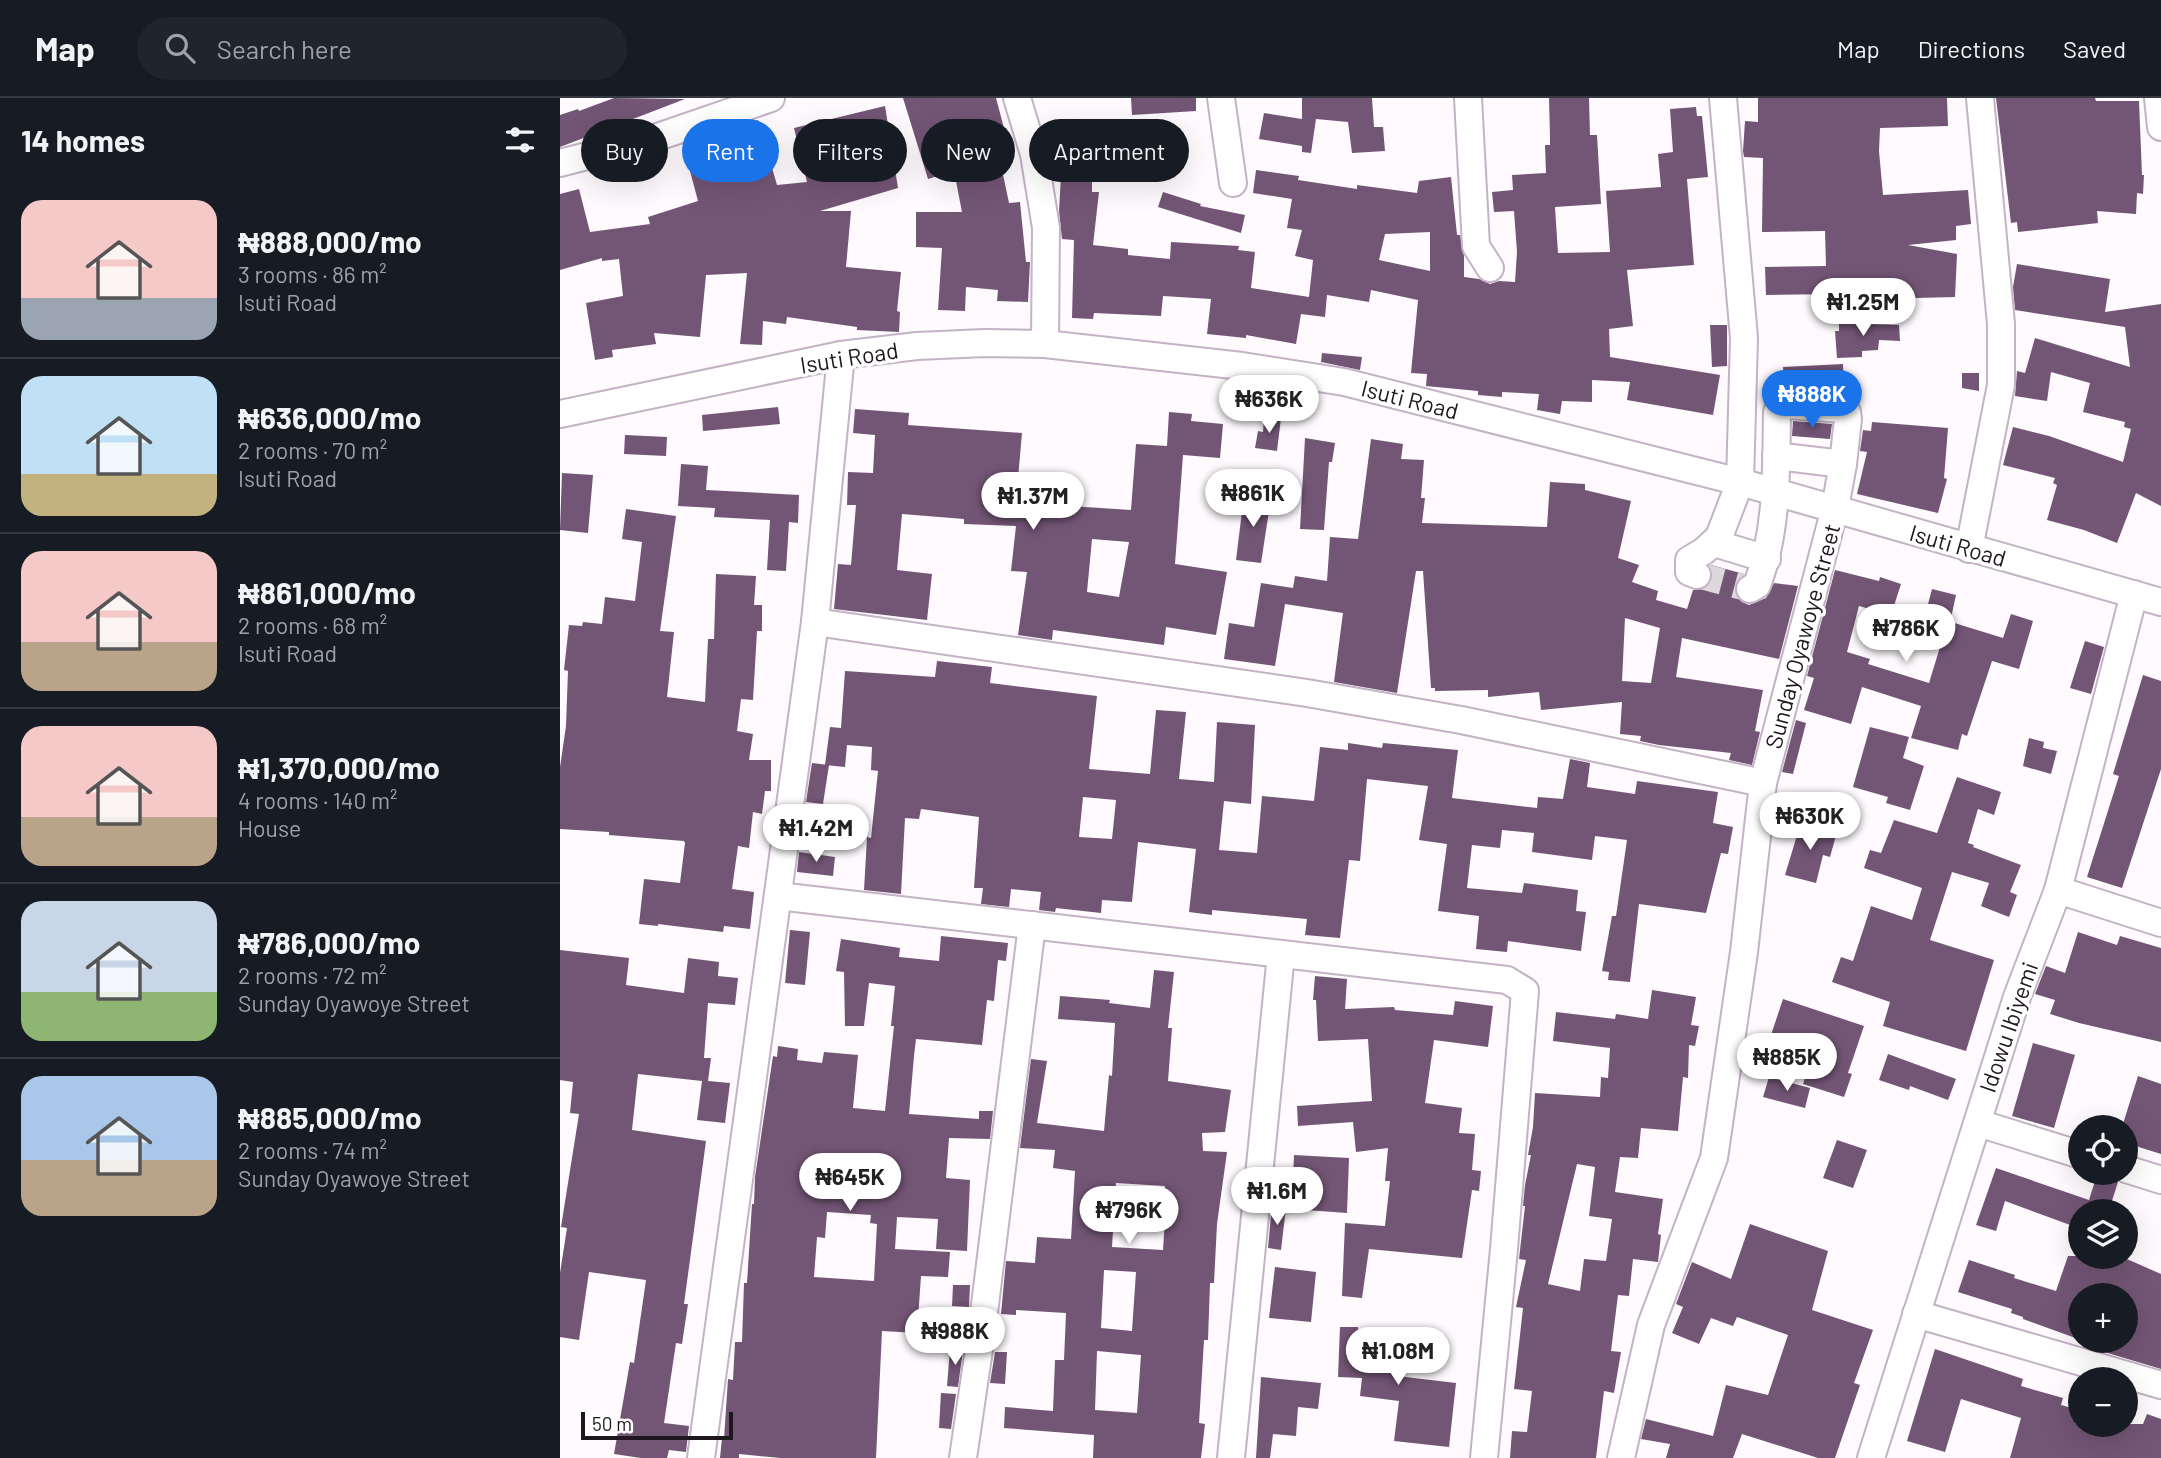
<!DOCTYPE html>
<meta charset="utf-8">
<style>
body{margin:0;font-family:Barlow,sans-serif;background:#20242c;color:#f1f3f6;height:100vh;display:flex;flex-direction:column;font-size:26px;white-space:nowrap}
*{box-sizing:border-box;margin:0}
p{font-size:23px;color:#9ea1a6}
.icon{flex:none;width:38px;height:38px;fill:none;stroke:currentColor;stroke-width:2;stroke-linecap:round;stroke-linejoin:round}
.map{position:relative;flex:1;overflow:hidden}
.drawer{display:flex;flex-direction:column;background:#171b24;width:560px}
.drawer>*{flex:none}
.guide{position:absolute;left:21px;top:21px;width:665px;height:63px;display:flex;gap:14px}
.fabs{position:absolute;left:1508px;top:1017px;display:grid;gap:14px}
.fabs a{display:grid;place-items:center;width:70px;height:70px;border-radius:50%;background:#171b24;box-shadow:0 7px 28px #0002;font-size:35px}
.scale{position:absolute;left:21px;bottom:18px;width:152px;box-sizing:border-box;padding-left:7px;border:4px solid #1e171e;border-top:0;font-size:19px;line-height:24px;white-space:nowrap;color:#1e171e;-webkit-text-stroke:5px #fff;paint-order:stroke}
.price{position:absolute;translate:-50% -60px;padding:0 16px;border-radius:24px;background:#fff;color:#222;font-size:23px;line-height:46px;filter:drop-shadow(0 2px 4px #0008)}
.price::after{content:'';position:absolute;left:50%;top:42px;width:21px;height:16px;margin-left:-10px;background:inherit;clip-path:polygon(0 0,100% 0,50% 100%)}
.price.active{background:#1a73e8;color:#fff}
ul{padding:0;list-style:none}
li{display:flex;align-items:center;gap:21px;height:175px;padding:0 21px}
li+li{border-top:2px solid #363941}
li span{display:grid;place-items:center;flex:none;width:196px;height:140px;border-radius:21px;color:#555}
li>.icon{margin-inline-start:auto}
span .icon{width:84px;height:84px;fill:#fffc;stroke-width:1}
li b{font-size:30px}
h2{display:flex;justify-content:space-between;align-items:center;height:84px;padding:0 21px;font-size:30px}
.tag{padding:0 24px;border-radius:32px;background:#171b24;box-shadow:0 7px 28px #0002;font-size:24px;line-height:63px}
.tag.active{background:#1a73e8;color:#fff}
header{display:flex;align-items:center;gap:42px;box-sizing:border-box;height:98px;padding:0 35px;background:#171b24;border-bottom:2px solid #363941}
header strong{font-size:33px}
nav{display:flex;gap:38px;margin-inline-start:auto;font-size:24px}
.search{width:490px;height:63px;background:#20242c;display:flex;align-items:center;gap:18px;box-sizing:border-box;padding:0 24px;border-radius:38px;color:#9ea1a6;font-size:26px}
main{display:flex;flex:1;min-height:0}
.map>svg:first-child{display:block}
</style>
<header>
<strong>Map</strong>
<div class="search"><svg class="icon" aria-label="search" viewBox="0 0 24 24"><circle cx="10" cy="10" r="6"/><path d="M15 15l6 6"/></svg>Search here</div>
<nav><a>Map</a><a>Directions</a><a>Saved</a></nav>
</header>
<main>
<section class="drawer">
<h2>14 homes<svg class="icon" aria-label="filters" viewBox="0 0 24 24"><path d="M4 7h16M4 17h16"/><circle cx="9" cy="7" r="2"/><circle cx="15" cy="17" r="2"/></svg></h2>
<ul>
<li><span style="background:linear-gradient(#f6c9c9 70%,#9aa5b1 0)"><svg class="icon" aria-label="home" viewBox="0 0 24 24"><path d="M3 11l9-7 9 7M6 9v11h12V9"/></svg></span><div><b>₦888,000/mo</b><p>3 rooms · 86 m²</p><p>Isuti Road</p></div></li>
<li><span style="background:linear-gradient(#bfe0f5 70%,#c2b280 0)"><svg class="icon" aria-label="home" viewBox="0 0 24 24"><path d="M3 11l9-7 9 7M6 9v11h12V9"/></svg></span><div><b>₦636,000/mo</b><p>2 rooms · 70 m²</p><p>Isuti Road</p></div></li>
<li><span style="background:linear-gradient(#f6c9c9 65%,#b9a48a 0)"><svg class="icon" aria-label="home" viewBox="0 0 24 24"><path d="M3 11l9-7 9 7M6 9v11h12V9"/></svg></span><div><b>₦861,000/mo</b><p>2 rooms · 68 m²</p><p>Isuti Road</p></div></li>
<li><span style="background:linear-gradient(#f6c9c9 65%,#b9a48a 0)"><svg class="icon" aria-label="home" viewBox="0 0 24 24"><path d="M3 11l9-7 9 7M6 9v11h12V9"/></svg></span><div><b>₦1,370,000/mo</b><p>4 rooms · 140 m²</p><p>House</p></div></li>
<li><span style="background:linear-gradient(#c9d6e8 65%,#8fb573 0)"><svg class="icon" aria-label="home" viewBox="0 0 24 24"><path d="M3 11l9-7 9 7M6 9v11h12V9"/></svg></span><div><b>₦786,000/mo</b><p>2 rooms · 72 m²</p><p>Sunday Oyawoye Street</p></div></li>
<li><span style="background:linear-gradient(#a9c7e8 60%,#b9a48a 0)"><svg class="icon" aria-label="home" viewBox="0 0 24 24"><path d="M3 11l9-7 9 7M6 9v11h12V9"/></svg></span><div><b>₦885,000/mo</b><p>2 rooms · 74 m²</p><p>Sunday Oyawoye Street</p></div></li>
</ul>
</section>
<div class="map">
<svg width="1601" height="1360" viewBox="0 0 1601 1360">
<rect width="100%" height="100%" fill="#fefafe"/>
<!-- building -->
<g fill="#735575" fill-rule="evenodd">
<path d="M54 0 125 1 0 49V17L18 11 19 13Z"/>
<path d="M343 0H436L453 64 441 67 449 105 460 104 466 164H470L468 204 437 203 438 192 406 189 405 213 378 212 382 150 356 149V114H402L394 73 368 81Z"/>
<path d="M571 0H636V13L572 17Z"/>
<path d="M742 0H812L814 29H823L825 53 792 55 788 24 756 21 751 55 742 54V48L699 41 704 15 742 21Z"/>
<path d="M989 0H1029L1030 37H1037L1041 106 995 109 998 155 1050 154 1046 93 1101 89 1098 56 1113 54 1110 11 1136 9 1137 18H1142L1148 79 1127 81 1134 167 1067 172 1073 228 1049 231 1050 259 1160 277 1153 317 1067 302 1070 284 1032 282V304L1002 303 1000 316 977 312 979 296 942 294V299L918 297V293L866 288 867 276 851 275 858 202 811 192 809 204 767 197 765 219 741 216 736 246 686 237V240L647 236 651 201 603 198 601 218 534 215 533 221 512 220 514 142 502 141 499 113 501 78 532 80V94H539L533 147 568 151V157L610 161 611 144 679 148 678 152 695 154 691 190 749 199 753 162 735 158 742 132 727 130 732 101 693 95 696 72 739 78 738 82 797 91V87L857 95 859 83 891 79 897 137H900L904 158V179L919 181 930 186 939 183 955 184 957 154 954 113 934 114 932 94 953 92 952 77 986 75 985 47H990V38ZM870 134V173L819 162 825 136Z"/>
<path d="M1198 0H1387L1388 28 1320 30 1319 53 1323 97 1408 92 1411 126 1396 128V142L1348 147 1397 156 1395 199 1278 202V196L1206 197 1205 169 1266 168 1265 133 1202 134 1203 60 1184 59 1183 53 1185 23 1198 24Z"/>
<path d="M1436 0H1535L1536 3H1579L1582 77H1584L1583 96 1577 95 1576 116 1537 113 1538 125 1458 134 1457 124 1451 125Z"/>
<path d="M325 8 338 90 260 113H291L286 169 341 174 337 213 340 214 339 234 297 232V229L227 219 226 226 203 223 202 247 180 246 187 175 146 177 140 239 94 235 96 246 52 252 53 259 35 262 26 205 63 198 59 161 42 163V160L0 172V96L19 91 30 134 90 126 88 119 138 103 126 58 161 49 157 35 198 22 217 87 247 84 234 30Z"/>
<path d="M603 94 641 106 640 108 685 117 681 135 598 109Z"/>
<path d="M1457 166 1550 181 1545 214 1601 206V408L1576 395 1557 445 1524 432 1487 422 1497 387 1493 385 1495 380 1443 367 1453 329 1489 338 1563 364 1571 331 1564 329 1565 324 1523 314 1530 285 1491 274 1487 303 1455 298 1457 273 1465 275 1475 240 1570 269 1565 229 1455 212 1453 189Z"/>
<path d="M1279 225 1339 227 1340 243 1319 242 1318 252 1302 253V259L1277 260 1275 233H1279Z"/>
<path d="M1150 227H1167V268L1152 269Z"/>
<path d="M762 255 802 259 800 272 761 264Z"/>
<path d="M1283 266 1284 288 1224 291 1223 269Z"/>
<path d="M1402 275H1419V293L1402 290Z"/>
<path d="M218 309 220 326 143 333 142 317Z"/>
<path d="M295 311 349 315 348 327 462 335 456 403 488 409 491 380 513 382 510 408 571 412 576 346 607 348 609 314 632 316 631 323 663 326 660 360 623 357 615 466 667 474 656 537 606 529 604 547 493 532 492 542 458 537 467 474 451 473 456 428 404 426V421L342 416 337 472 372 476 367 522 274 511 278 466 291 467 296 407H287L288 374 313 375 315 337 293 335ZM532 441 569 444 559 499 527 494Z"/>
<path d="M704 319 721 320 717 353 695 350 698 333 703 334Z"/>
<path d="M1233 323 1272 326 1270 341 1232 338Z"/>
<path d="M1312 324 1388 330 1384 380 1387 381 1378 415 1297 396 1307 354 1300 353 1303 332 1311 333Z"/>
<path d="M65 337 107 339 106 358 64 356Z"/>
<path d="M745 340 775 345 772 364H769L764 432 740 431Z"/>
<path d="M811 341 843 346 841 361 864 362 861 400H865L862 425 987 429 990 384 1025 386V392L1071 403 1058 460 1079 467 1072 484 1098 493 1096 502 1127 511 1133 492 1146 490 1151 483V467L1184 476 1177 483 1174 492 1177 499 1182 504 1189 507 1206 500 1214 485 1238 488 1219 561 1122 540 1116 579 1203 592 1195 633 1200 634 1192 667 1169 662 1171 655 1099 647 1080 643 1081 638 1060 636 1062 604 981 612 979 594 928 599V592L875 593V590H871L863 473H856L837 595 774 584 783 515 725 506 715 568 664 561 669 525 694 529 701 485 733 490 735 478 767 483 770 439 798 441ZM1065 520 1100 530 1091 585 1062 583Z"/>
<path d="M121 366 148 368 146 392 239 397 238 425 229 424 226 473 207 472 210 422 154 419 155 410 118 408Z"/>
<path d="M2 375 33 377 28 435 0 432Z"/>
<path d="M684 397 711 400 701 465 676 462Z"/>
<path d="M66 411 116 418 100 533 114 534 107 599 145 604 148 541H154L156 476 196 478 194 507H202V533H197L193 602 181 601 177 633 193 636 189 662H211V693H205L202 716 193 714 189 750 178 748 172 791 194 794 190 831 164 828 163 834 98 826V828L79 826 84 781 120 785 125 745 124 743 49 737V734L0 731V669L6 628 8 573 4 572 9 527 22 528 23 524 42 526 45 499 75 503 82 444 62 441Z"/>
<path d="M1275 472 1319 483 1320 479 1341 486 1331 517 1299 508 1287 554 1310 561 1308 566 1369 585 1388 523 1443 540 1451 516 1473 523 1459 571 1432 563 1407 638 1402 636 1398 652 1351 640 1361 608 1302 589 1291 626 1244 612 1254 580 1247 578Z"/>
<path d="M1372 491 1396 497 1391 520 1366 514Z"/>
<path d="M1525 543 1544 549 1531 596 1510 590Z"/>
<path d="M377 563 432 569 430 585 537 598 529 671 590 676 596 612 626 614 619 681 654 684 657 624 695 627 691 706 664 703 659 752 697 755 702 698 754 703 760 649 788 652V645L822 650 823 645 898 652 892 700 977 710 978 699 1003 701 1010 661 1030 665 1027 689 1075 696 1077 683 1158 694 1153 725 1173 729 1168 756 1161 755 1146 815 1079 806 1070 884 1048 882 1049 874 1042 873 1052 818H1056L1067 742 1035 738 1032 762 972 754 974 735 942 732 940 750 912 747 907 790 962 795 964 785 1018 792 1016 813 1026 814 1021 853 948 843 947 854 916 851 919 818 878 813 887 746 859 742 868 688 807 681 800 763 789 762 780 840 745 837 747 821 652 812V817L629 814 636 751 578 744 572 804 542 802 541 815 496 810 495 814 479 812 481 794 451 791 449 809 421 806 423 790H414L419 719 361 711 359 721 345 720 341 796 304 792 307 739 311 740 318 673 311 672 312 649 287 647 285 669 265 667 270 629 281 630 285 573 375 579ZM523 699 556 702 552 741 519 739Z"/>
<path d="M1583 577 1601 583V671L1562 790 1527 779 1559 678 1553 676Z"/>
<path d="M1236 622 1246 625 1233 676 1222 674Z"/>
<path d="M1310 629 1349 639 1343 660 1364 668 1350 712 1326 705 1328 699 1293 689Z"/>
<path d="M1469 640 1484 644 1483 650 1497 653 1491 676 1463 668Z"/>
<path d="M252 665 269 667 263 706 246 704Z"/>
<path d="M1397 679 1441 694 1434 717 1418 711 1408 745 1414 747 1413 749 1461 767 1450 794 1457 797 1449 819 1421 808 1429 785 1392 774 1370 842 1434 862 1406 953 1323 928 1330 904 1272 884 1281 859 1293 863 1311 808 1352 822 1362 790 1304 770 1310 752 1321 755 1334 722 1377 735Z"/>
<path d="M1241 724 1277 734 1270 759 1263 757 1256 785 1225 777Z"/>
<path d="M239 754 275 759 273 778 237 774Z"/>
<path d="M230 832 250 834 245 887 225 885Z"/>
<path d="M1518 834 1557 847 1560 838 1601 850V944L1519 925 1490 916 1495 902 1475 896 1486 868 1505 875Z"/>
<path d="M381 838 448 845 446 863 438 862 434 903 427 902 422 947 356 941 354 958 349 1016 419 1021V1013H433L430 1041 389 1040 386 1080 410 1082 407 1153 376 1151 378 1121 337 1119 335 1151 390 1154 388 1179 361 1178 357 1235 322 1233 316 1360H221L179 1356V1360H160L162 1340 164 1341 168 1281 173 1282 175 1244H182L184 1185H187L192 1106H194L195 1079 213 958 217 959 218 948 238 951 237 962 262 965 264 954 298 957 293 1010 325 1013 334 928H331L335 888 309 885 304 928H285L284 874 276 873 281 841 340 850 339 859 379 863ZM267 1114 311 1117 310 1125 317 1126 314 1183 254 1179 257 1139 265 1140Z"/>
<path d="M0 852 69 860 66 887 124 895 128 860 159 864 158 878 178 880 175 907 148 905 144 960H151L148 983 170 985 165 1025 137 1022 142 983 78 976 72 1032 146 1043 124 1206H128L122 1246 116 1245 104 1325 129 1328 126 1354 109 1352 107 1360H81L54 1356 70 1264 74 1265 86 1182 29 1174 19 1242 0 1239V1175L7 1130 1 1129 19 1016 10 1015 13 984 0 982Z"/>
<path d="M594 872 614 874 608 930H612L608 983 671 992 665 1034 642 1035 643 1053 667 1054 657 1126 654 1185H650L648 1242H644L639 1325 645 1326 641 1360H533L534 1337 444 1330 445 1309 493 1313 495 1262H504L506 1215 456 1212V1217L441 1216 446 1163 475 1165 477 1139 511 1141 515 1073 493 1070 495 1052 460 1050 471 961 487 963 477 1025 544 1033 549 977 552 978 555 925 498 921 500 898 550 902 549 905 590 910ZM556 1085 605 1088 601 1119 605 1120 603 1152 552 1149ZM544 1172 576 1174 572 1233 541 1230ZM537 1253 581 1257 577 1315 535 1312Z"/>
<path d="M755 878 787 881 785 911 834 909 835 912 893 917 895 903 933 908 928 949 874 942 865 1005 902 1010 899 1035 915 1036 912 1072 921 1073 919 1093 912 1092 902 1160 809 1151 802 1200 782 1198 785 1125 825 1128 830 1083H825L828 1050 796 1054 793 1024 738 1028 737 1008 812 1003 808 941 758 943 756 902H753Z"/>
<path d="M1092 892 1136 899 1131 927 1139 928 1135 948 1129 947 1128 980 1123 979 1118 1033 1081 1030 1078 1060 1060 1059 1055 1094 1103 1101 1098 1136 1101 1137 1098 1164 1073 1161 1069 1198 1058 1197 1051 1253 1061 1254 1054 1295 1044 1293 1036 1360H950L952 1333 967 1334 972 1293 954 1291 963 1210 956 1209 966 1162 959 1161 965 1108H963L965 1087 971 1057H968L973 1029 975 995 1040 999 1041 979 1048 980 1050 950 993 943 996 914 1055 921 1056 916 1088 921ZM1017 1066 1035 1069 1029 1118 1052 1121 1046 1163 1024 1161 1020 1193 988 1186Z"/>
<path d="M1223 901 1304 928 1288 975 1292 976 1284 999 1243 986 1252 958 1209 943Z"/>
<path d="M1473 945 1515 957 1494 1030 1452 1018Z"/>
<path d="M1328 956 1396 981 1388 1002 1350 988 1349 992 1319 982Z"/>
<path d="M1578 978 1601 986V1056L1566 1045V1029H1562Z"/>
<path d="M1209 979 1250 990 1245 1010 1203 999Z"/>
<path d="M1277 1042 1307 1052 1293 1090 1263 1080Z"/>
<path d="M734 1057 789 1060 787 1115 732 1111Z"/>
<path d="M1436 1070 1529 1102 1535 1083 1558 1084 1550 1109 1555 1113H1521V1131L1445 1103 1436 1133 1416 1127Z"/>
<path d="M712 1107 726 1109 721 1152 708 1150Z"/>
<path d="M1190 1126 1268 1153 1252 1212 1313 1232 1294 1285 1300 1287 1275 1360H1258L1182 1336 1173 1360H1106L1110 1346 1081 1341 1086 1321 1153 1338 1166 1287 1208 1297 1228 1237 1177 1219 1173 1228 1151 1220 1139 1246 1112 1235 1123 1209 1116 1206 1132 1164 1171 1181Z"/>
<path d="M1508 1158H1560L1601 1176V1271L1541 1253 1545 1242H1566V1197H1521V1242L1463 1221V1219L1451 1215 1452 1211 1398 1194 1409 1162 1455 1177 1454 1180 1496 1193Z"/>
<path d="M715 1169 756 1174 751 1224 709 1220Z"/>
<path d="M393 1187H410L409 1209 392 1208Z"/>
<path d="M780 1229H798V1233L842 1239 837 1278 896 1285 889 1349 834 1343 839 1303 800 1298 802 1280 778 1279Z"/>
<path d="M390 1251 403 1252 398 1289 387 1288Z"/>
<path d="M1375 1251 1463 1281 1461 1288 1503 1300 1501 1307 1519 1312 1515 1326H1583L1587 1316 1601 1321V1360H1450L1461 1320 1401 1301 1385 1354 1347 1343Z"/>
<path d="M435 1254H447L445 1286 430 1285Z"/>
<path d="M701 1279 761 1285 758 1311 738 1309 736 1338 713 1336 710 1360H696Z"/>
<path d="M381 1295 396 1296 391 1331 379 1330Z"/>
</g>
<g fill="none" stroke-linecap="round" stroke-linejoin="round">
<!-- minor-tunnel -->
<path stroke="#dcd8dc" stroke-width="26" stroke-dasharray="26 13" stroke-linecap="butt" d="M1137 477 1190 491"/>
<!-- minor casing -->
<g stroke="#c4b2c6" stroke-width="30">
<g id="minor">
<path d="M457 0 474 56 486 130 485 246"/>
<path d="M661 0 673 85"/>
<path d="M908 0 916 148 930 170"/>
<path d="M1598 0 1601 29"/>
<path d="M0 65 89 42 211 0"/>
<path d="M0 316 281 257 357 248 425 245 485 246 682 268 784 284 1180 384 1601 504"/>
<path d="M1216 358 1283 366"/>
<path d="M1154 445 1207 461"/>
<path d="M1409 451 1441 287V226L1420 0"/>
<path d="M1137 477 1129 474V462L1144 453 1159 439 1180 384 1184 240 1163 0"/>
<path d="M255 524 747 595 901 622 1203 685"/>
<path d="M1498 792 1601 825"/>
<path d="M218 798 947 882 965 893 944 1151 924 1360"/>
<path d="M1431 1029 1521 1057"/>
<path d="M1566 1071 1601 1082"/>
<path d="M1356 1216 1601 1287"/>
<path d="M141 1360 255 524 281 257"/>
<path d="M403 1360 422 1231 472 827"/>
<path d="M671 1360 721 856"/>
<path d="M1061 1360 1091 1227 1154 1060 1184 854 1203 685 1275 410 1283 366 1288 321 1287 314 1282 311 1227 307 1220 308 1217 314C1216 372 1218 432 1197 487L1190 491"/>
<path d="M1311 1360 1457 899 1498 792 1574 496"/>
</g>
</g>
<!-- minor -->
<use href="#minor" stroke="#fff" stroke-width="26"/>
</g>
<g text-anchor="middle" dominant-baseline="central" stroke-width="7" stroke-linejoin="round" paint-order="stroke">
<!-- street labels -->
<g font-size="23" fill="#1e171e" stroke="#fff">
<text transform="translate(289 259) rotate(-9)">Isuti Road</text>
<text transform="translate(850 301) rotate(14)">Isuti Road</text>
<text transform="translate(1398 447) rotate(16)">Isuti Road</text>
<text transform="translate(1242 538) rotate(-75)">Sunday Oyawoye Street</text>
<text transform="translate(1448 929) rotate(-71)">Idowu Ibiyemi</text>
</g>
</g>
</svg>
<div class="fabs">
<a><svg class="icon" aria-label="locate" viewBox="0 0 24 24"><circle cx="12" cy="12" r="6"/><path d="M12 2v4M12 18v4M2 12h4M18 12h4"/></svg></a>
<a><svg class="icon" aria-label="layers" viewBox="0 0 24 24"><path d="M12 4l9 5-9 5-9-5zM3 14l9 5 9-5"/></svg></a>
<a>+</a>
<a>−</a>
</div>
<div class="scale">50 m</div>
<b class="price" style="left:1303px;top:240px">₦1.25M</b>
<b class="price active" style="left:1252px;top:332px">₦888K</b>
<b class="price" style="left:709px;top:337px">₦636K</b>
<b class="price" style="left:693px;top:431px">₦861K</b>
<b class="price" style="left:473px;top:434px">₦1.37M</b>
<b class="price" style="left:1346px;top:566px">₦786K</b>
<b class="price" style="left:1250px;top:754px">₦630K</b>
<b class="price" style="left:256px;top:766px">₦1.42M</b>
<b class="price" style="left:1227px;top:995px">₦885K</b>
<b class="price" style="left:290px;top:1115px">₦645K</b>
<b class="price" style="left:717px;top:1129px">₦1.6M</b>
<b class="price" style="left:569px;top:1148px">₦796K</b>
<b class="price" style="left:395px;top:1269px">₦988K</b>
<b class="price" style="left:838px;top:1289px">₦1.08M</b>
<div class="guide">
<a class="tag">Buy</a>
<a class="tag active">Rent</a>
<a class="tag">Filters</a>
<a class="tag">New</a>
<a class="tag">Apartment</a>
</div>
</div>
</main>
